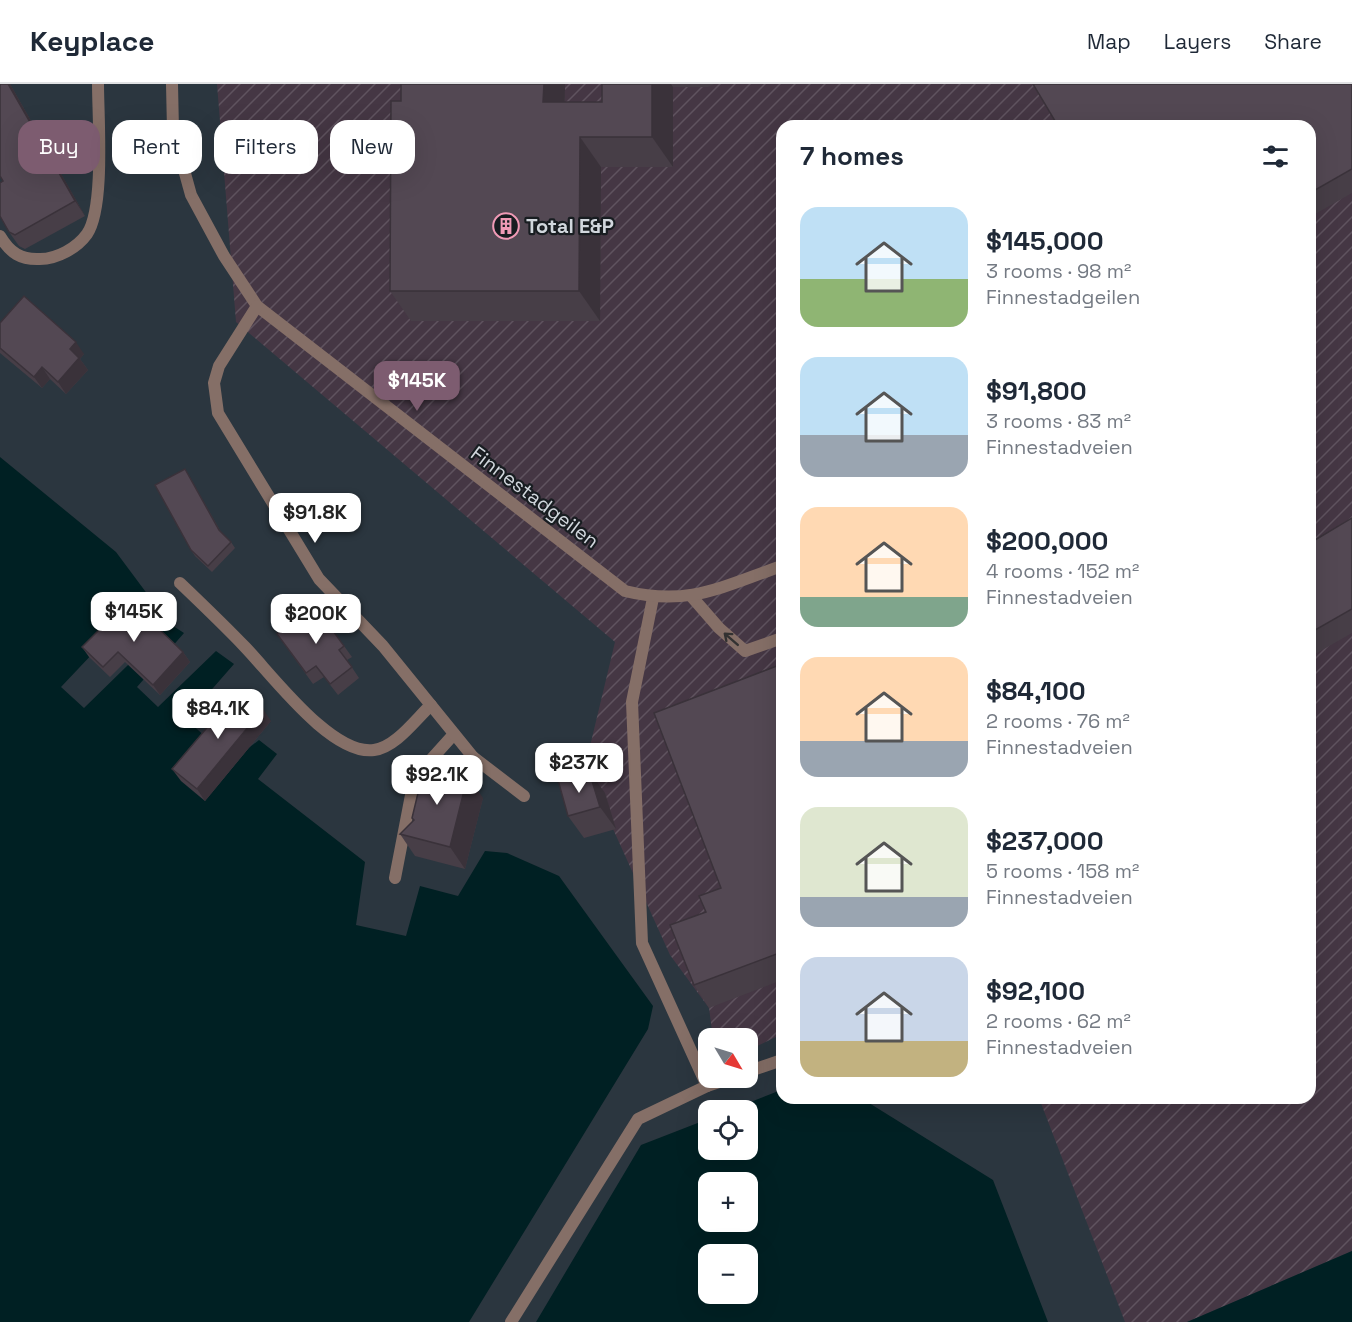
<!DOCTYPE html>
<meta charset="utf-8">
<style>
body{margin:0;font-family:"Space Grotesk",sans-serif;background:#f2f2f3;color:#1f2937;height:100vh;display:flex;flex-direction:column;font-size:22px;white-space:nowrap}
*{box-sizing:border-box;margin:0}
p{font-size:20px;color:#747a83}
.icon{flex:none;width:33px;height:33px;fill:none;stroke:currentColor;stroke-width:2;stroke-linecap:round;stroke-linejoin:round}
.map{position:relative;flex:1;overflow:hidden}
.sheet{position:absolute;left:776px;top:36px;width:540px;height:984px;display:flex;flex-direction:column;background:#fff;border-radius:18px;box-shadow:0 6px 24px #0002}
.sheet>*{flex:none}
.hud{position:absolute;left:18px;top:36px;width:570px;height:54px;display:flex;gap:12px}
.needle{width:39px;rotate:128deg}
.tools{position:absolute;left:698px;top:944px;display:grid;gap:12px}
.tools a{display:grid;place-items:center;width:60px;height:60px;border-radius:12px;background:#fff;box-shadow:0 6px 24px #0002;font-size:30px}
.price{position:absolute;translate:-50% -51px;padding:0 14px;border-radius:12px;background:#fff;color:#222;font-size:20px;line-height:39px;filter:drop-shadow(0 2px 3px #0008)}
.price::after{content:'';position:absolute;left:50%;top:36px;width:18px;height:14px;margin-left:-9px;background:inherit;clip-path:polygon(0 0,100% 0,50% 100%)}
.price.selected{background:#7d5c70;color:#fff}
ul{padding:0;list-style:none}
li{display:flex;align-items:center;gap:18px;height:150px;padding:0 24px}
li span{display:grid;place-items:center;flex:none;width:168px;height:120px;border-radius:18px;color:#555}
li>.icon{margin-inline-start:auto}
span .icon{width:72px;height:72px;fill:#fffc;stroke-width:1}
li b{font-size:26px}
h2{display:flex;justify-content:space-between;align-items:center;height:72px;padding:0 24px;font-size:26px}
.pill{padding:0 21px;border-radius:18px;background:#fff;box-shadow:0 6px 24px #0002;font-size:21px;line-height:54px}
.pill.selected{background:#7d5c70;color:#fff}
header{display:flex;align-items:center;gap:36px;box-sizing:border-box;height:84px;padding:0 30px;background:#fff;border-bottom:2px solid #e0e1e3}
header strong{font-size:28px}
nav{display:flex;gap:33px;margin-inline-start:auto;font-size:21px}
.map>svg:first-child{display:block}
</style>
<header>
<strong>Keyplace</strong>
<nav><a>Map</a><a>Layers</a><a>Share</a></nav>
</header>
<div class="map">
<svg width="1352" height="1238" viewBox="0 0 1352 1238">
<defs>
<pattern id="industrial-furrows" width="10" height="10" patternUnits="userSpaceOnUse" patternTransform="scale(1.5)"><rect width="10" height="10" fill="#453744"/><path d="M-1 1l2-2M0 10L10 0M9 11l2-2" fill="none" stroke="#5f535f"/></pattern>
</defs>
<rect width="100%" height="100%" fill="#2b363f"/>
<!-- industrial -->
<path fill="url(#industrial-furrows)" d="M217 0H1352V1167L1187 1238H1125L1039 1014H1310V42H782V950L747 967V954H713L709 924 670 871 585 683 615 558 236 238Z"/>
<!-- water -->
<g fill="#002023" fill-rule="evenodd">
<path d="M0 373 116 468 148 511 61 603 84 624 170 540 184 549 137 603 158 623 216 567 234 580 186 635 232 677 259 656 277 670 258 695 365 778 356 841 406 852 420 802 458 812 485 767 507 769 559 792 653 922 648 945 469 1238H0Z"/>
<path d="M781 1006 782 1014H861L993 1096 1048 1238H536L641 1061 708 1035V1065H747V1026H730ZM708 1098H747V1137H708ZM708 1170H747V1209H708Z"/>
<path d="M1352 1167V1238H1187Z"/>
</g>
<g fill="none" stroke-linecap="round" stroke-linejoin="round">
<!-- service -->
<g stroke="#856f67" stroke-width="12">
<path d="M0 152C10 169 21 176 40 175 57 175 77 164 87 150 105 124 98 33 98 0"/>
<path d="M180 499C202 520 224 541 245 563 272 591 332 672 374 666 396 663 415 636 431 621"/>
<path d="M692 513 719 544 745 567 782 554"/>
<path d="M653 514 632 618 642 859 707 1002 734 993"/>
<path d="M473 673 524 712"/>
<path d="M395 794 412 706 427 680 454 650"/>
<path d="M747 988 782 976"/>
<path d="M511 1238 638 1035 707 1002"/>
</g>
<!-- minor -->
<g stroke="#856f67" stroke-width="12">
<path d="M172 0 173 46 191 111 224 172 257 222 625 507C689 523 723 502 782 482"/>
<path d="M257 222 219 282 214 299 218 329 319 495 383 562 473 673"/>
</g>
</g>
<!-- wall -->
<g fill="#473e47">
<path d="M0 0H10L85 132 25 165 19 162 9 148 3 97Z"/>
<path d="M401 0H565V18H602V0H714L708 3H673V83H601L600 237H411L390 207 401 17Z"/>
<path d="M1352 0V109L1310 133V42Z"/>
<path d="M0 239 84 270 80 275 88 286 66 310 50 295 42 304 0 269Z"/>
<path d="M185 385 221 448 231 458 235 464 212 488 195 472 191 466Z"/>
<path d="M1352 434V549L1310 573V459Z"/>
<path d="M315 522 352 573 347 576 359 594 338 611 324 593 313 600 277 550Z"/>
<path d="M82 563 183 568 190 578 160 611 125 578 110 593 89 573Z"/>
<path d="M782 580V896L709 924 694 901 706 828 721 804Z"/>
<path d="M271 637 205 717 181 697 172 685Z"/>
<path d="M605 709 616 745 584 754 568 732Z"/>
<path d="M483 714 465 785 415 772 400 750Z"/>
</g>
<!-- shaded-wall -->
<g fill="#3a323a">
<path d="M8 0H10L85 132 75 117Z"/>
<path d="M544 0H565L564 48 543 18Z"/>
<path d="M652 0H671L673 3V83L652 53Z"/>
<path d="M580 53 601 83 600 237 579 207Z"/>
<path d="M76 258 84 270 80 275 88 286 66 310 58 298 70 265Z"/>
<path d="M42 283 50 295 42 304 34 293Z"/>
<path d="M185 385 189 391 223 453 219 446Z"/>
<path d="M183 568 190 578 160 611 153 601Z"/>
<path d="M263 625 271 637 205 717 197 705Z"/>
<path d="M589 687 605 709 616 745 600 723Z"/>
<path d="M468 691 483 714 465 785 450 763Z"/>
</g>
<!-- building -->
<g fill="#534853" stroke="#3a323a" stroke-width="1.5">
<path d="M0 0H8L75 117 15 151 9 148 0 132V99L3 97 0 92Z"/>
<path d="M401 0H544L543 18H602V0H652V53H580L579 207H390L391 17H401Z"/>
<path d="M1033 0H1352V85L1310 109V42H1058Z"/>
<path d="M24 212 76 258 70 265 79 274 58 298 42 283 34 293 0 264V239Z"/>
<path d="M185 385 219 446 231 458 208 482 191 466 155 401Z"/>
<path d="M1352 434V525L1310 549V459Z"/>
<path d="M129 516 183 568 153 601 118 568 103 583 82 563Z"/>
<path d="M315 522 344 562 339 566 352 583 330 600 316 582 306 589 277 550Z"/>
<path d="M782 580V868L694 901 670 841 706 828 699 812 721 804 654 629Z"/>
<path d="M239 606 263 625 197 705 172 685Z"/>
<path d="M425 680 468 691 450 763 400 750 414 736 412 734Z"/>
<path d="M589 687 600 723 568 732 558 696Z"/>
</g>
<!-- one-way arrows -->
<defs><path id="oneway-shaft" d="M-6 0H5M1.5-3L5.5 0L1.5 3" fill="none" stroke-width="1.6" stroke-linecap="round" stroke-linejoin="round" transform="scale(1.5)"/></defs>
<use stroke="#333232" href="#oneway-shaft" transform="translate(731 555) rotate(-139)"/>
<!-- icons -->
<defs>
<g id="building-ring" transform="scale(1.35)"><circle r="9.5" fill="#181d21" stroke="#f09ab6" stroke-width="1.5"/><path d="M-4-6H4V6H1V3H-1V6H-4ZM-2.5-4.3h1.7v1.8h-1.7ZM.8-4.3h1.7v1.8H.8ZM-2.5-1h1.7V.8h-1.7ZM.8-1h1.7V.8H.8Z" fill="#f09ab6"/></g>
</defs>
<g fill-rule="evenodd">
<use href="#building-ring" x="506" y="142"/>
</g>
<g text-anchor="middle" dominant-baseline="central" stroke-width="4.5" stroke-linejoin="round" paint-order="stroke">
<!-- poi labels -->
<g font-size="20" font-weight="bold" fill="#d1d7dd" stroke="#181d21" text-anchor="start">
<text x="526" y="142">Total E&amp;P</text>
</g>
<!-- street labels -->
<g font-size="20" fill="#d1d7dd" stroke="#181d21">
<text transform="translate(535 413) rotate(37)">Finnestadgeilen</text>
</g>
</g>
</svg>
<div class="tools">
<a><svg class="needle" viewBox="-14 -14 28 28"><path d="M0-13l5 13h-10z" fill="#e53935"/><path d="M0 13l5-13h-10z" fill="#747a83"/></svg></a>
<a><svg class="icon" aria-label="locate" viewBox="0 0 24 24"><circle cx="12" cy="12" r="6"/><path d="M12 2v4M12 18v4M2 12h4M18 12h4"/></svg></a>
<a>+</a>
<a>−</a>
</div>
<b class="price selected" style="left:417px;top:328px">$145K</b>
<b class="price" style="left:315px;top:460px">$91.8K</b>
<b class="price" style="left:134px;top:559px">$145K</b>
<b class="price" style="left:316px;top:561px">$200K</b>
<b class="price" style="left:218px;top:656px">$84.1K</b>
<b class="price" style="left:579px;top:710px">$237K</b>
<b class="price" style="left:437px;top:722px">$92.1K</b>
<div class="hud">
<a class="pill selected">Buy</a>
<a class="pill">Rent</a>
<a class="pill">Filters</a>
<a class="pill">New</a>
</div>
<section class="sheet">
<h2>7 homes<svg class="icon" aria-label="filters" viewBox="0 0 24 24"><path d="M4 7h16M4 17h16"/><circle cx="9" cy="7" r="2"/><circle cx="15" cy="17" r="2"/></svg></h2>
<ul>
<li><span style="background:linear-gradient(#bfe0f5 60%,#8fb573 0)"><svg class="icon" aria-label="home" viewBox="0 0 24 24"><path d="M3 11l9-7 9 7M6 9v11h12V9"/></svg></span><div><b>$145,000</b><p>3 rooms · 98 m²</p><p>Finnestadgeilen</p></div></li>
<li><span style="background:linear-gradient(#bfe0f5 65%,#9aa5b1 0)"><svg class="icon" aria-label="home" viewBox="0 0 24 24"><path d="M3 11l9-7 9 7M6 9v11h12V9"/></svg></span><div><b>$91,800</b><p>3 rooms · 83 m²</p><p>Finnestadveien</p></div></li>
<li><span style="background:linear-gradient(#ffd9b3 75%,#7fa58c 0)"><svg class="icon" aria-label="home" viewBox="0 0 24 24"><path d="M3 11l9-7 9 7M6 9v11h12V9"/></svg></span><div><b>$200,000</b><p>4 rooms · 152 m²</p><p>Finnestadveien</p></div></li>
<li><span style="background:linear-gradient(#ffd9b3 70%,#9aa5b1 0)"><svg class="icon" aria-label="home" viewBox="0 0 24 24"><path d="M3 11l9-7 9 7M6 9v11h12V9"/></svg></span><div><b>$84,100</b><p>2 rooms · 76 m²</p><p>Finnestadveien</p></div></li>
<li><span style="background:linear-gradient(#dfe7d0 75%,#9aa5b1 0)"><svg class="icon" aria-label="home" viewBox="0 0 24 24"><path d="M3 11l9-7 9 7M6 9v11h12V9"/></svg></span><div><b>$237,000</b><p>5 rooms · 158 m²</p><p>Finnestadveien</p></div></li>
<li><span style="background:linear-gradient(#c9d6e8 70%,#c2b280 0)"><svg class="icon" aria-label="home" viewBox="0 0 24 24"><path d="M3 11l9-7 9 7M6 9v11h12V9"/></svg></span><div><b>$92,100</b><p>2 rooms · 62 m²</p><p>Finnestadveien</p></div></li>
</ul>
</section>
</div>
